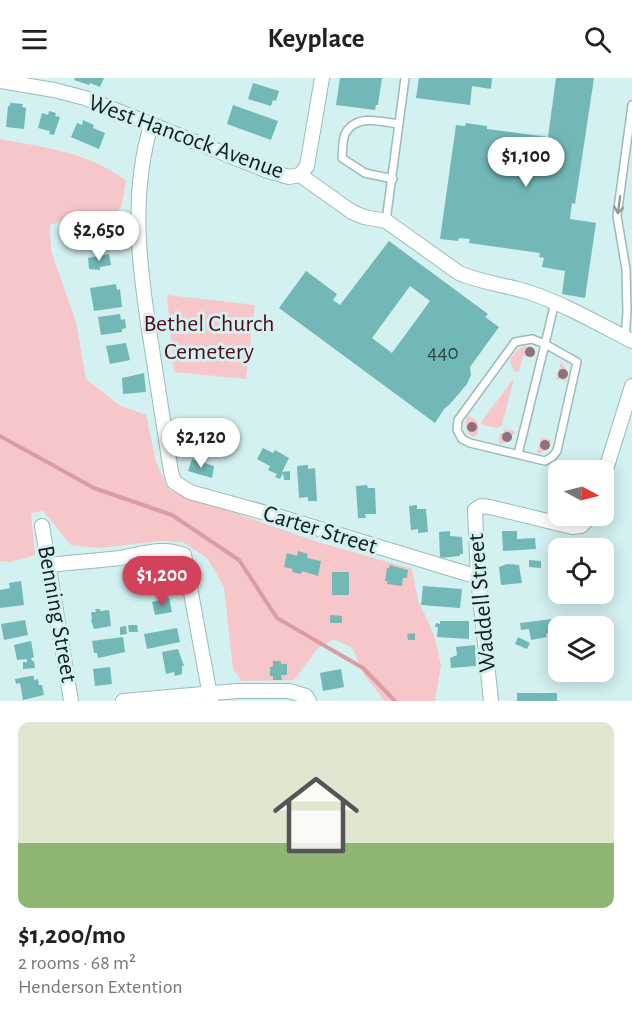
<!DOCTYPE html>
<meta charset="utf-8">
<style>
body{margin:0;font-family:"Alegreya Sans",sans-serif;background:#f2f2f2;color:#222;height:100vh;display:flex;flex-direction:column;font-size:22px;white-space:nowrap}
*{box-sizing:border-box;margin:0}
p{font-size:20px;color:#767676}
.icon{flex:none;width:33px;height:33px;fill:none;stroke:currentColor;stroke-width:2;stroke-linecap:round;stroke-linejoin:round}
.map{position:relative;height:623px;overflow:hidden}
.side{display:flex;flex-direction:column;background:#fff;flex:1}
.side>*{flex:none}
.needle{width:39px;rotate:97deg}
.controls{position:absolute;left:548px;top:382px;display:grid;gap:12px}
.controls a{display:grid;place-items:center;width:66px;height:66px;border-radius:12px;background:#fff;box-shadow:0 3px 15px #0003;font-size:30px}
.price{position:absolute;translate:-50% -51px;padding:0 14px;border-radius:21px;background:#fff;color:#222;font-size:20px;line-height:39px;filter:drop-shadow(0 2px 3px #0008)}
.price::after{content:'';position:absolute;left:50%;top:36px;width:18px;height:14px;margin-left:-9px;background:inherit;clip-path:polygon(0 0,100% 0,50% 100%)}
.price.current{background:#d2425a;color:#fff}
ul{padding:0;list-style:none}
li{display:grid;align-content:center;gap:12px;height:318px;padding:0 18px}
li+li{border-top:2px solid #e0e0e0}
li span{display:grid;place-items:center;height:186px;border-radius:12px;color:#555}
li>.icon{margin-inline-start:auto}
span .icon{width:108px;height:108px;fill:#fffc;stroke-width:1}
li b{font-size:26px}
header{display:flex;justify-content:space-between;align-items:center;height:78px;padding:0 18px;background:#fff;font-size:27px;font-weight:600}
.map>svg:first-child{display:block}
</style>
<header><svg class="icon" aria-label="menu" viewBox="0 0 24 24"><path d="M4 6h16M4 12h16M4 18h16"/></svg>Keyplace<svg class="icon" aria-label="search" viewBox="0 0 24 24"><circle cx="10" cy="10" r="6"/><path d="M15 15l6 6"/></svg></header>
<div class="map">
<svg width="632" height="623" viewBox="0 0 632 623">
<rect width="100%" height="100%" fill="#d2f1f0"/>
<!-- green -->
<g fill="#f7c6c9">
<path d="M0 61C43 69 91 75 126 103L122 126 111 146 90 150 70 140 50 147 51 173 76 244 86 301 119 327 146 337 156 384 169 412 321 465 412 491 418 522 434 557 441 587 435 623H385L365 598 352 570 334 561 318 570 294 602 242 603 233 591 224 509 207 480 183 464 161 463 99 470 71 467 43 433 31 435 35 477 10 484 0 483Z"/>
<path d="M167 217 255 227 246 301 174 294Z"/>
<path d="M530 268 534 271 535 277 532 279 523 278 519 294 514 293 510 282C514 274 520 268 530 268Z"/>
<path d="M561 284 568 294 566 303 556 301Z"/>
<path d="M514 300 502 347 498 350 482 347V343Z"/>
<path d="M469 338 477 343 479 350 476 358 473 359C466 355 464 347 467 339Z"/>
<path d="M505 351 514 353 515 355 506 365 499 366 500 355H503Z"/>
<path d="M541 359 551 362 549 371 537 376Z"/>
</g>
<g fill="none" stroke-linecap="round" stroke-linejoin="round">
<!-- stream -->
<path stroke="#da9ea2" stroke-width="4" d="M0 358 94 410 172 437 239 482 277 540 363 590 395 623"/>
</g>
<!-- building -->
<g fill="#72b8b7" fill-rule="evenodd">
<path d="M75 0H104L100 9 90 5 89 7 74 2Z"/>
<path d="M340 0H382L378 27H376L375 32 336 27Z"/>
<path d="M419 0H492L491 11 472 8 470 27 416 20Z"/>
<path d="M556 0H594L575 126 572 125 570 141 596 145 585 220 562 216 565 193 542 189 544 180 539 179 540 175 469 165 470 161 459 160 458 163 440 161 456 47 465 48 466 45 487 48V51L548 59Z"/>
<path d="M253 5 279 13 276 23 273 22 271 28 248 21Z"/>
<path d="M10 25 23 26 22 29 26 30 24 51 6 49 8 28H10Z"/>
<path d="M233 27 278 43 271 62 227 46Z"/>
<path d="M49 33 56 35 55 38 60 39 54 57 49 56 50 53 38 50 42 35 48 37Z"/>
<path d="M83 42 94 47 93 50 105 55 99 71 71 59 77 45 82 47Z"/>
<path d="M389 163 488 236 485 239 499 249 470 289 471 297 467 306 450 326 444 331 435 345 279 230 306 193 337 216 333 222 340 227ZM410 208 430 223 392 275 372 260Z"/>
<path d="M109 176 111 187 100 189V192L89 191 88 180Z"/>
<path d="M116 206 117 212 120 211 122 229 94 233 90 210Z"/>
<path d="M120 236 121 242 125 241 126 250 122 251V254L101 257 98 239Z"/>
<path d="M126 265 130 282 110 286 106 268Z"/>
<path d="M144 295 146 314 123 316 122 300Z"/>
<path d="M263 370 273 375 275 372 289 380 282 394 290 393V402H284L283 395 280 401 275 399 277 396 268 392 270 388 257 381Z"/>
<path d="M192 381 214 388 212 400 188 393Z"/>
<path d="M308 387V391L315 390 317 423H308V419L299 420 297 388Z"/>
<path d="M367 407 368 410H375L376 436H365L366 440H358L356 408Z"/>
<path d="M417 427V431H426L428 454 418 455V451L411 452 409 428Z"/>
<path d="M450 453V458L462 459 463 476H460V478L440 480 439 454Z"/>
<path d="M502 453H517V461L535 460 536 471 503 473Z"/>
<path d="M556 461 561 463 560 471H558V479L549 477 552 466H554Z"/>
<path d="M298 473 308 476 307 480 321 483 318 498 302 493 301 496 292 494 293 491 284 489 287 475 297 478Z"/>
<path d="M529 482 541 483V490L529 489Z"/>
<path d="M507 486 519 487 522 505 501 507 499 489Z"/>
<path d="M390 487 408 492 407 500H403L402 508 387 506 388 503H385L387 490H389Z"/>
<path d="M168 490 169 500 166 501V505L162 506V510H157V506L148 507 147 491Z"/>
<rect x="332" y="494" width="17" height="23"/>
<path d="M21 503 24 527 0 530V512L10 510 9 505Z"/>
<path d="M423 508 462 511 460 530 421 527Z"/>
<path d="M169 520 172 534 155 537 152 524Z"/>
<path d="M95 531H100V533L109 532 111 548 94 551 91 542 92 541 91 534H96Z"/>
<path d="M330 537 342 538V545H330Z"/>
<path d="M552 541 554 555 546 556 547 559 531 562 529 551 521 552 520 545Z"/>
<path d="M25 542 28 557 4 562 1 546Z"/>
<path d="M440 543H469V561L437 559 438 549H435L436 545 440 546Z"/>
<path d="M128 547H137L138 554H129Z"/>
<path d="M126 548 127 556 120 557V549Z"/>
<path d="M177 550 180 564 147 571 144 556Z"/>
<path d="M415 555V562H408L407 556Z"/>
<path d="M123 559 125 574 98 580 97 575H94L92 563Z"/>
<path d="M518 559 530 565 527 571 515 566Z"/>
<path d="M31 563 34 579 31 580 32 583H34L35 590 23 591V584H27V581L17 582 14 567Z"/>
<path d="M475 567 476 588 451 590 450 580 457 577 456 569Z"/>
<path d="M178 571 184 588H182V596L175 598 174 594 166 596 162 574Z"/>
<path d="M273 583H281V586H287V597H281L282 602H273V598H270V589H273Z"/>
<path d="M110 589 112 606 95 608 93 591Z"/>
<path d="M341 591 344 609 323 613 320 595Z"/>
<path d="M30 598H34V602L38 601 39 607H42L44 617 23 622 20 605 16 606 15 601Z"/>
<rect x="517" y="615" width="40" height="8"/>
</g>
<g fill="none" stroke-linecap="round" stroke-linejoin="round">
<!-- service casing -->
<g stroke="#9dbab9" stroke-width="10">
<g id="service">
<path d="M393 101 365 95 342 80C343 73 342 63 345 56 356 36 380 43 398 46"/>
<path d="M386 143 405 0"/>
<path d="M625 259 627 234 626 191 617 138 632 27"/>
<path d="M518 376 545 266 532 261 515 264 458 342 457 352 462 361 470 365 545 383 552 379 557 373 577 284 545 266 555 224"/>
</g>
</g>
<!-- minor casing -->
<g stroke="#9dbab9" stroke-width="16">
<g id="minor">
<path d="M0 3 54 12 85 20 268 93 289 99 300 97"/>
<path d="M151 47C129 121 140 196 152 271 158 312 165 353 171 394L174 404 190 414 277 438 478 499"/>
<path d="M300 97 352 134 364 139 386 143 459 195C482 205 507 207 531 215 566 227 599 246 632 263"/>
<path d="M300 97 307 88 322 0"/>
<path d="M603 401 632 308"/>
<path d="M42 448 71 623"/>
<path d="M49 487C72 484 96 483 120 480 142 476 163 468 184 477L211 623"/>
<path d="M123 623 237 613H289L306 618 309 623"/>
<path d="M491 623 478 499 475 432 481 428 490 429 572 449 581 448 591 438"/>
</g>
</g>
<!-- service -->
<use href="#service" stroke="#fff" stroke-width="7"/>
<!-- minor -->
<use href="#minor" stroke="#fff" stroke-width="14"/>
</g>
<!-- trees -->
<g fill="#8c737b">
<circle cx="530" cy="274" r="5"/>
<circle cx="563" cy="296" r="5"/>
<circle cx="472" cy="349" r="5"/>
<circle cx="507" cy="359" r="5"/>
<circle cx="545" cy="367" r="5"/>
</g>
<!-- one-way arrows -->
<defs><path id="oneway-shaft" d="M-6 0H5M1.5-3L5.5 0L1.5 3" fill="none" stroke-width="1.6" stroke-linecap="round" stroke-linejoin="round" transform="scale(1.5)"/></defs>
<use stroke="#959a9a" href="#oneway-shaft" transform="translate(619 127) rotate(98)"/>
<g text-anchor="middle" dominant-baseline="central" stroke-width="6" stroke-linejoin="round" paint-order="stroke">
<!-- number labels -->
<g font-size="21" fill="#2b4444">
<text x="443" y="274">440</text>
</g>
<!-- street labels -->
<g font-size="24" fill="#131e1e" stroke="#d2f1f0">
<text transform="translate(186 59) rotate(20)">West Hancock Avenue</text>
<text transform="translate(320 452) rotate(17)">Carter Street</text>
<text transform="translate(482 525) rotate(-95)">Waddell Street</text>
<text transform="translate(57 536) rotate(80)">Benning Street</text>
</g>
<!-- park labels -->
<g font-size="24" fill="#530c1b" stroke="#d2f1f0">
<text x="209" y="246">Bethel Church<tspan x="209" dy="28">Cemetery</tspan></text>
</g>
</g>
</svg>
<div class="controls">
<a><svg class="needle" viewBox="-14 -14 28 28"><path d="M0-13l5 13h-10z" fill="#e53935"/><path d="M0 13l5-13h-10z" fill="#767676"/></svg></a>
<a><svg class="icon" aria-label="locate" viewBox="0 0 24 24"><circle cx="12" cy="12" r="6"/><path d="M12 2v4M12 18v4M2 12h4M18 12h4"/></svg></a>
<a><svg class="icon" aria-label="layers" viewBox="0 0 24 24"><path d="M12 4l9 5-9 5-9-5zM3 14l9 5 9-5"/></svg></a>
</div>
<b class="price" style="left:526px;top:110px">$1,100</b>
<b class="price" style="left:99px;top:184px">$2,650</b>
<b class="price" style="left:201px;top:391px">$2,120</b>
<b class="price current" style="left:162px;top:529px">$1,200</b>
</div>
<section class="side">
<ul>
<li><span style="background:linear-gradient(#dfe7d0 65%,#8fb573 0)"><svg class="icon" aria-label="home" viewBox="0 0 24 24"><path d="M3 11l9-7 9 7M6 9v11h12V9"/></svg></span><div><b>$1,200/mo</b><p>2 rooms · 68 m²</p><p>Henderson Extention</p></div></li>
</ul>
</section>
